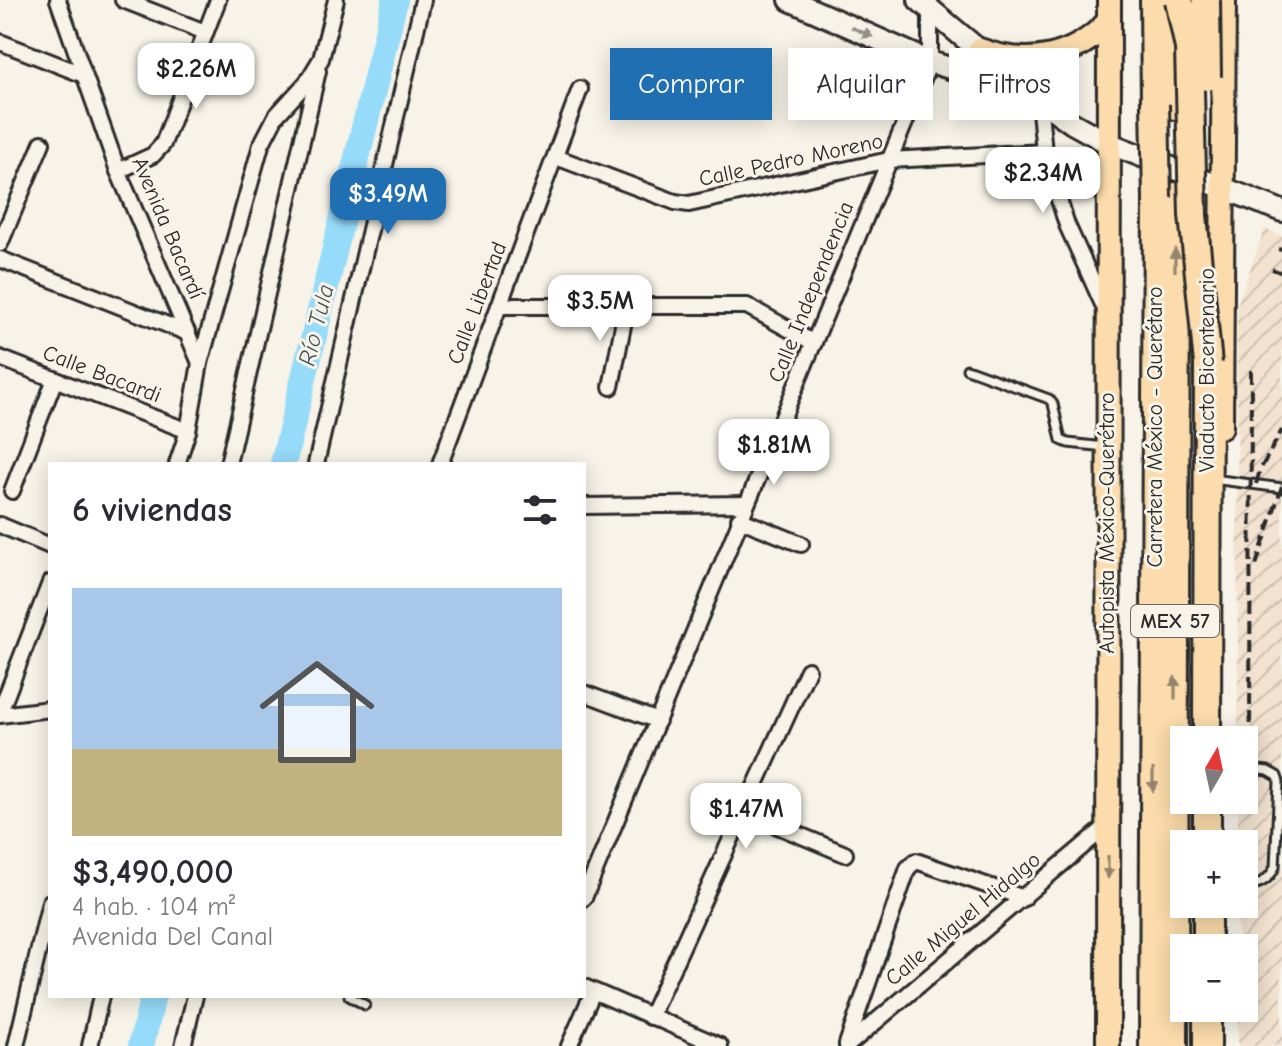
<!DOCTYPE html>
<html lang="es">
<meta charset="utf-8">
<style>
body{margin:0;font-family:"Comic Neue",sans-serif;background:#f2f2f3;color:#2b2b33;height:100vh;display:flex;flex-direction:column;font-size:30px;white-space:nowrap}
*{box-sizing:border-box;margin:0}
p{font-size:26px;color:#7c7c81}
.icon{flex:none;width:44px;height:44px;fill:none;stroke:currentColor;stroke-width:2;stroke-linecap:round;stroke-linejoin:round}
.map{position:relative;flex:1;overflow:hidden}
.panel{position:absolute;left:48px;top:462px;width:538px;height:536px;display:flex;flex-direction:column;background:#fff;border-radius:0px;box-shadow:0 4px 20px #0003}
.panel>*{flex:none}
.guide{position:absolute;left:610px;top:48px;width:552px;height:72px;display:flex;gap:16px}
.needle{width:52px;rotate:9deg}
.tools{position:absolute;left:1170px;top:726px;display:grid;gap:16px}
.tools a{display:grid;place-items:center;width:88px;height:88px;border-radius:0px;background:#fff;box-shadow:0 4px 20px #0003;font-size:40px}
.price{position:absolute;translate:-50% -68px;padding:0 18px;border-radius:16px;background:#fff;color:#222;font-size:26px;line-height:52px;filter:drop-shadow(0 2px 4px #0008)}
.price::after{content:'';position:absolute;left:50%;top:48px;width:24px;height:18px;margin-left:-12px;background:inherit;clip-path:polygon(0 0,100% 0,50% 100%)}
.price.selected{background:#1f6fb2;color:#fff}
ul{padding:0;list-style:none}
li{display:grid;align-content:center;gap:16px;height:424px;padding:0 24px}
li span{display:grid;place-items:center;height:248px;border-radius:0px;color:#555}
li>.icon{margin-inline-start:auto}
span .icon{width:144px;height:144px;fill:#fffc;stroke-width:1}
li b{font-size:34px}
h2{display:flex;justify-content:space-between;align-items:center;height:96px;padding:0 24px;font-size:34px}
.pill{padding:0 28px;border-radius:0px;background:#fff;box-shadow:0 4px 20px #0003;font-size:28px;line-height:72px}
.pill.selected{background:#1f6fb2;color:#fff}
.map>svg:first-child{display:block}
</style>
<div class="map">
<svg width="1282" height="1046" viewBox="0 0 1282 1046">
<defs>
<pattern id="industrial-furrows" width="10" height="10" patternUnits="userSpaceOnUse" patternTransform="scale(2)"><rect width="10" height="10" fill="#f2e2cf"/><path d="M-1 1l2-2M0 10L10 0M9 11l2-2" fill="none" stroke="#d0c2b2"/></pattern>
</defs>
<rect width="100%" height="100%" fill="#f7f3e8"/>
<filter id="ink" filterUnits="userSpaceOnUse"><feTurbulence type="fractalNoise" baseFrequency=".0125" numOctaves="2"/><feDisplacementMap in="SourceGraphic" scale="16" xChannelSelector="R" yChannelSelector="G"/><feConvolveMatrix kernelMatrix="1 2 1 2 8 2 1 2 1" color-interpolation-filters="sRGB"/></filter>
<g filter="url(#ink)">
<!-- industrial -->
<path fill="url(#industrial-furrows)" d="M1265 229 1282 236V1046H1238V1008H1244V948H1238V904H1244V844H1238V800H1244V740H1238L1237 305Z"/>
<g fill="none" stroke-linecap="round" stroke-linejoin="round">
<!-- river -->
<g stroke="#96dbf9" stroke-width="26">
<path d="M283 464 395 0"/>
<path d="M141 1046 153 996"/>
</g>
<!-- lane casing -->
<g stroke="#2b2b2b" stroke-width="13">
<g id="lane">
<path d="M967 369 1049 399 1053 404 1061 440 1068 443 1105 447"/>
<path d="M1220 480 1282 488"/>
<path d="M1244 768 1268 771 1277 776 1279 782 1275 867C1268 882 1259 884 1244 887"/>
<path d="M349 996 365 1005"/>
</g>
</g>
<!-- street casing -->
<g stroke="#2b2b2b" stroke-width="20">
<g id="street">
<path d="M58 0 118 171 200 363"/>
<path d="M123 0 205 32"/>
<path d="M0 42 84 75"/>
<path d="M1039 100 1044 152 1067 225 1106 311"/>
<path d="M556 157 675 202 689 204 889 160 1044 152"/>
<path d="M118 171 153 155 163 144 218 0"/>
<path d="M0 244 42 143"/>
<path d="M0 259 188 333"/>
<path d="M499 306H747L814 343"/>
<path d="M0 358 188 431"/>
<path d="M611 387 627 305"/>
<path d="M177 464 188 431 200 363 261 145 276 116 307 82 321 59 336 0"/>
<path d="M228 464 318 71"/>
<path d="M316 464 423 0"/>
<path d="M440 464 580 89"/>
<path d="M12 491 55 379"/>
<path d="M584 506 746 504"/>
<path d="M739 519 801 544"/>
<path d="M0 525 50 546"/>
<path d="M584 693 658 721"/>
<path d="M0 712 50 583"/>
<path d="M0 715 50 709"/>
<path d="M744 812 845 854"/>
<path d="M584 898 930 62V8"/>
<path d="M584 987 720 1046"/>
<path d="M650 1017 808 670"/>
<path d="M847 1044 908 868 916 861 1024 898"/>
<path d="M16 1046 50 902"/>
<path d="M90 1046 101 996"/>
<path d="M183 1046 195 996"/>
<path d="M569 1046 593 992"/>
<path d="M847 1046 1108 825"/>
</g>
</g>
<!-- secondary casing -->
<g stroke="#2b2b2b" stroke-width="26">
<g id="secondary">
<path d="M790 0 930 62 1022 90"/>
<path d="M919 0 1029 92 1072 123 1108 143 1282 211"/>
</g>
</g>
<!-- primary casing -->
<g stroke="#2b2b2b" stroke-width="28">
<g id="primary">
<path d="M980 50C1028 68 1074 59 1109 21"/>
<path d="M1221 427 1224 0"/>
<path d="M1108 1046 1109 0"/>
</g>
</g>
<!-- highway casing -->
<g stroke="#2b2b2b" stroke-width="32">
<g id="highway">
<path d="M1154 0 1155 104"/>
<path d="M1175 9V106"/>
<path d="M1207 740 1208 364"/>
<path d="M1207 800V844"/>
<path d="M1207 904V948"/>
<path d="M1153 1046 1157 198"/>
<path d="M1174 1046 1176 196"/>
<path d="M1207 1046V1008"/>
</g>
</g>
<!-- lane -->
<use href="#lane" stroke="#f7f3e8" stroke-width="7"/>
<!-- street -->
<use href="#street" stroke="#f7f3e8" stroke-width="14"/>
<!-- secondary -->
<use href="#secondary" stroke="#f7f3e8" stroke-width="20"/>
<!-- primary -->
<use href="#primary" stroke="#fcdcac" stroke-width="22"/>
<!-- highway -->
<use href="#highway" stroke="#fcdcac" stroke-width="26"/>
<!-- rail -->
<g stroke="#2b2b2b" stroke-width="4" stroke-dasharray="12 6" stroke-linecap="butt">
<path d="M1278 249 1282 250"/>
<path d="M1272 269 1282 273"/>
<path d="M1256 484 1260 470 1282 430"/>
<path d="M1256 565 1282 486"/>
<path d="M1250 742 1251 369"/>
</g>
<!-- highway-bridge casing -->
<g stroke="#2b2b2b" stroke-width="32" stroke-linecap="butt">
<g id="highway-bridge">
<path d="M1179 0 1189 48 1193 215 1208 364"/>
<path d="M1206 0 1207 77"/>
<path d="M1155 104 1157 198"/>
</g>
</g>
<!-- highway-bridge -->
<use href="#highway-bridge" stroke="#fcdcac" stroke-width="26"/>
</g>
<!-- one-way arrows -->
<defs><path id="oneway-solid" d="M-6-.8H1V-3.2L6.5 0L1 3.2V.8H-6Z" transform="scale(2)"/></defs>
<use fill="#918f8a" href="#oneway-solid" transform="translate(862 32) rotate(24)"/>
<g fill="#94846c">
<use href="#oneway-solid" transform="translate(1175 260) rotate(-90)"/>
<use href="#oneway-solid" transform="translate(1175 688) rotate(-90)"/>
<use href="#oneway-solid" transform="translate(1153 780) rotate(90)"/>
<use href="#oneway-solid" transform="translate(1108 867) rotate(90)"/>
</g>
</g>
<g text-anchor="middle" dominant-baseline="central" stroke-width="6" stroke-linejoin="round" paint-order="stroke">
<!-- shield labels -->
<rect fill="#f7f3e8" stroke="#686764" stroke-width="2" x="1131" y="605" width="88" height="32" rx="6"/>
<g font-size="20" font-weight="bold" fill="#2b2b2b">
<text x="1175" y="621">MEX 57</text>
</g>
<!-- street labels -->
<g font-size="22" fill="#2b2b2b" stroke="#f7f3e8">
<text transform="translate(791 160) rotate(-12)">Calle Pedro Moreno</text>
<text transform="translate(168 228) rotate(67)">Avenida Bacardí</text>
<text transform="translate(811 292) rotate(-68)">Calle Independencia</text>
<text transform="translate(477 303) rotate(-69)">Calle Libertad</text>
<text transform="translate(1207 370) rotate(-90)">Viaducto Bicentenario</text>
<text transform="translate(102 374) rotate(21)">Calle Bacardi</text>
<text transform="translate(1155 427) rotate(-90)">Carretera México - Querétaro</text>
<text transform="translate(1107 523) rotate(-90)">Autopista México-Querétaro</text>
<text transform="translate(963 919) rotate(-40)">Calle Miguel Hidalgo</text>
</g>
<!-- water labels -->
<g font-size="24" font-style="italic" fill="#46575e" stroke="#f7f3e8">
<text transform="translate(316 325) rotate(-76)">Río Tula</text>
</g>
</g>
</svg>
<div class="tools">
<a><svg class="needle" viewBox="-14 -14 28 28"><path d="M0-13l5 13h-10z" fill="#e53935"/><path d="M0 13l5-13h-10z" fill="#7c7c81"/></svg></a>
<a>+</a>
<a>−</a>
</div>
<b class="price" style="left:196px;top:111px">$2.26M</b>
<b class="price" style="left:1043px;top:215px">$2.34M</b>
<b class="price selected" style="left:388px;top:236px">$3.49M</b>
<b class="price" style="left:600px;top:343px">$3.5M</b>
<b class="price" style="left:774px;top:487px">$1.81M</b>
<b class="price" style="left:746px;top:851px">$1.47M</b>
<div class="guide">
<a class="pill selected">Comprar</a>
<a class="pill">Alquilar</a>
<a class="pill">Filtros</a>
</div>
<section class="panel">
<h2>6 viviendas<svg class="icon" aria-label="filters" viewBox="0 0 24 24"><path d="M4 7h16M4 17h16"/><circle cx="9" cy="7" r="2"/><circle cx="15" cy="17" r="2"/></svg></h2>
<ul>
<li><span style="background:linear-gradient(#a9c7e8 65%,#c2b280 0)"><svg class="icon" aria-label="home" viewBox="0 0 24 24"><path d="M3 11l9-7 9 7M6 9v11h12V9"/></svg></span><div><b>$3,490,000</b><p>4 hab. · 104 m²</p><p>Avenida Del Canal</p></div></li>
</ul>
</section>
</div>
